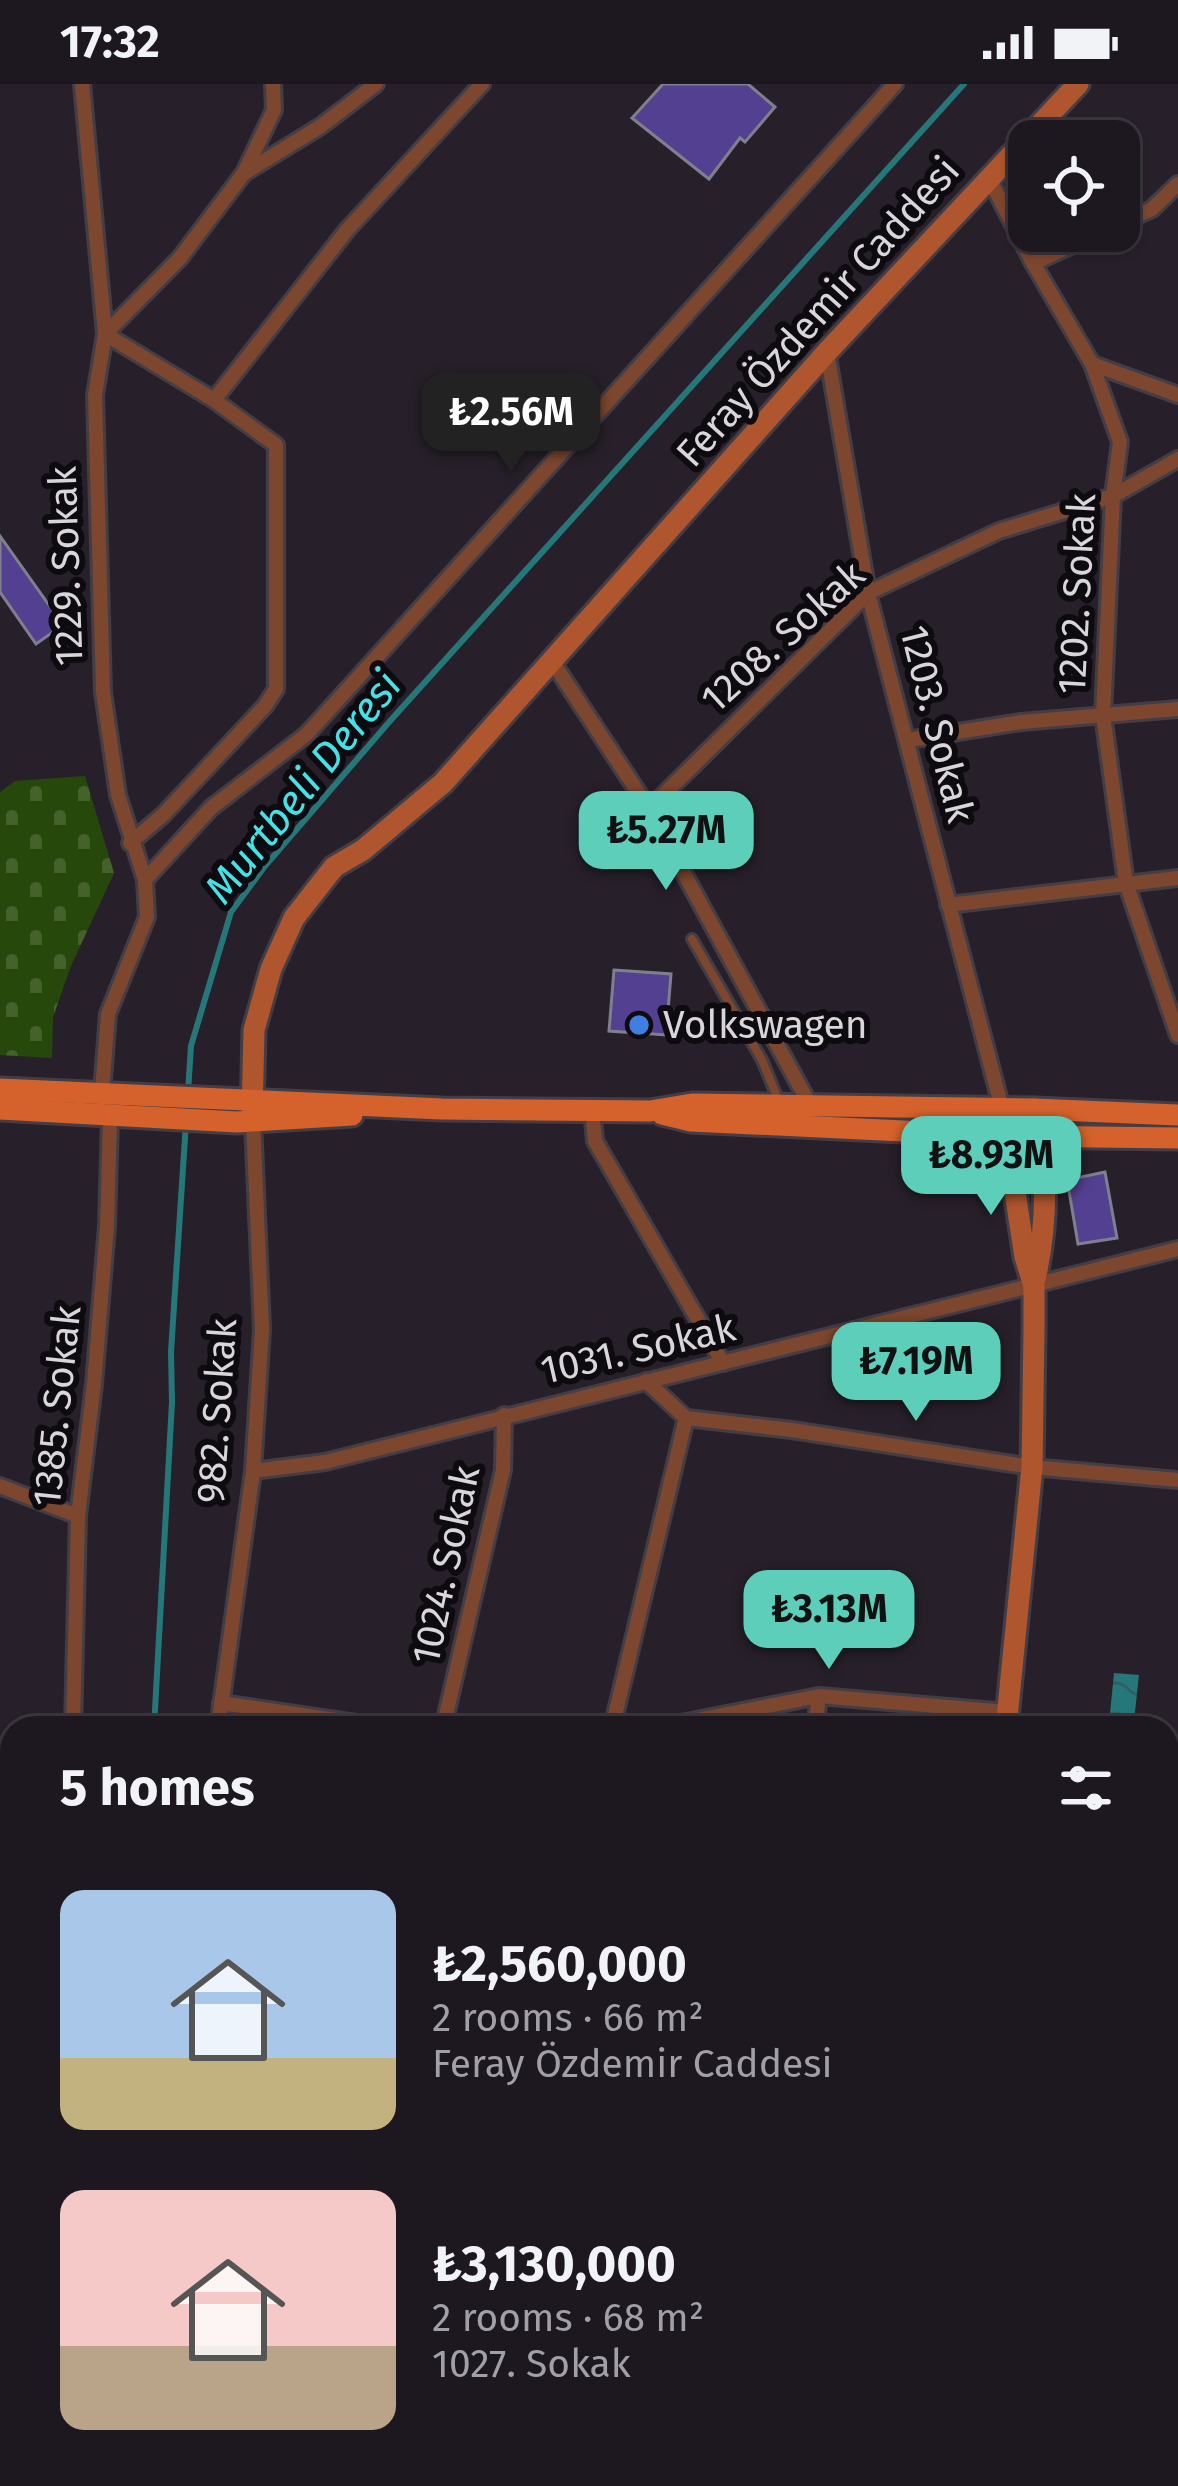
<!DOCTYPE html>
<meta charset="utf-8">
<style>
body{margin:0;font-family:"Fira Sans",sans-serif;background:#252129;color:#f1f3f6;height:100vh;display:flex;flex-direction:column;font-size:45px;white-space:nowrap}
*{box-sizing:border-box;margin:0}
p{font-size:39px;color:#a0a0a5}
.icon{flex:none;width:66px;height:66px;fill:none;stroke:currentColor;stroke-width:2;stroke-linecap:round;stroke-linejoin:round}
.map{position:relative;flex:1;overflow:hidden}
.side{position:absolute;left:0px;top:1632px;width:1179px;height:771px;display:flex;flex-direction:column;background:#1d1820;border-radius:36px 36px 0 0;box-shadow:0 3px 9px #0004,0 0 0 3px #3b373e}
.side>*{flex:none}
.fabs{position:absolute;left:1008px;top:36px;display:grid;gap:24px}
.fabs a{display:grid;place-items:center;width:132px;height:132px;border-radius:24px;background:#1d1820;box-shadow:0 3px 9px #0004,0 0 0 3px #3b373e;font-size:60px}
.price{position:absolute;translate:-50% -102px;padding:0 27px;border-radius:24px;background:#5cceba;color:#111;font-size:39px;line-height:78px;filter:drop-shadow(0 3px 6px #0008)}
.price::after{content:'';position:absolute;left:50%;top:72px;width:36px;height:27px;margin-left:-18px;background:inherit;clip-path:polygon(0 0,100% 0,50% 100%)}
.price.selected{background:#222;color:#fff}
ul{padding:0;list-style:none}
li{display:flex;align-items:center;gap:36px;height:300px;padding:0 60px}
li span{display:grid;place-items:center;flex:none;width:336px;height:240px;border-radius:24px;color:#555}
li>.icon{margin-inline-start:auto}
span .icon{width:144px;height:144px;fill:#fffc;stroke-width:1}
li b{font-size:51px}
h2{display:flex;justify-content:space-between;align-items:center;height:144px;padding:0 60px;font-size:51px}
.status{display:flex;justify-content:space-between;align-items:center;height:84px;padding:0 60px;background:#1d1820;direction:ltr}
.status svg{height:33px;fill:currentColor}
.map>svg:first-child{display:block}
</style>
<div class="status"><b>17:32</b><svg viewBox="0 0 49 12"><path d="M0 12V9h3v3zM5 12V6h3v6zM10 12V3h3v9zM15 12V0h3v12zM26 1h20v11H26zM47 4h2v5h-2z"/></svg></div>
<div class="map">
<svg width="1178" height="2402" viewBox="0 0 1178 2402">
<defs>
<pattern id="cemetery-stones" width="16" height="16" patternUnits="userSpaceOnUse" patternTransform="scale(3)"><rect width="16" height="16" fill="#26480a"/><path d="M2 7V4a2 2 0 0 1 4 0v3zM10 15v-3a2 2 0 0 1 4 0v3z" fill="#45622d"/></pattern>
<pattern id="garden-furrows" width="10" height="10" patternUnits="userSpaceOnUse" patternTransform="scale(3)"><rect width="10" height="10" fill="#26480a"/><path d="M-1 1l2-2M0 10L10 0M9 11l2-2" fill="none" stroke="#45622d"/></pattern>
<pattern id="water-waves" width="16" height="10" patternUnits="userSpaceOnUse" patternTransform="scale(3)"><rect width="16" height="10" fill="#26777a"/><path d="M0 5q4-4 8 0t8 0" fill="none" stroke="#325e61"/></pattern>
</defs>
<rect width="100%" height="100%" fill="#27202a"/>
<!-- cemetery -->
<path fill="url(#cemetery-stones)" d="M85 692 114 789 71 882 53 933 52 974 0 971V708L15 697Z"/>
<!-- garden -->
<path fill="url(#garden-furrows)" d="M546 2391H636L634 2402H544Z"/>
<!-- water -->
<path fill="url(#water-waves)" d="M1114 1589 1139 1591 1134 1637H1130L1129 1644 1109 1640Z"/>
<g fill="none" stroke-linecap="round" stroke-linejoin="round">
<!-- stream -->
<g stroke="#26777a" stroke-width="6">
<path d="M154 1644 172 1318 171 1268 191 962 231 828 265 782 390 637 964 0"/>
<path d="M0 2218 12 2186"/>
</g>
</g>
<!-- building -->
<g fill="#544091" stroke="#807f8d" stroke-width="3">
<path d="M663 0H748L775 23 745 58 740 54 709 95 632 34Z"/>
<path d="M0 452 63 541 36 560 0 508Z"/>
<path d="M614 886 671 890 666 951 609 947Z"/>
<path d="M1105 1088 1117 1154 1078 1160 1069 1107 1076 1094Z"/>
</g>
<g fill="none" stroke-linecap="round" stroke-linejoin="round">
<!-- lane casing -->
<g stroke="#433d46" stroke-width="14">
<path id="lane" d="M692 855 762 976 778 1015"/>
</g>
<!-- street casing -->
<g stroke="#433d46" stroke-width="20">
<g id="street">
<path d="M82 0 105 250 214 316 276 361V605L265 622 163 731 130 759"/>
<path d="M246 88 321 42 376 0"/>
<path d="M989 94 1033 179 1092 280 1120 358 1113 412 1103 631 1126 799 1178 951"/>
<path d="M1119 140 1152 125 1178 100"/>
<path d="M1033 179 1104 147"/>
<path d="M827 268 868 509 1002 1025"/>
<path d="M1092 280 1178 311"/>
<path d="M214 316 347 146 482 0"/>
<path d="M552 577 649 725 811 1023"/>
<path d="M908 656 1021 638 1178 625"/>
<path d="M649 725 868 509 999 447 1113 412 1178 375"/>
<path d="M145 796 211 724 307 650 895 0"/>
<path d="M948 821 1178 794"/>
<path d="M592 1026 595 1057 723 1279"/>
<path d="M646 1297 686 1334 792 1346 1032 1383 1178 1396"/>
<path d="M253 1387 325 1378 1178 1165"/>
<path d="M0 1402 78 1432"/>
<path d="M221 1619 390 1644"/>
<path d="M73 1644 78 1432 94 1300 107 1142 110 1034 102 1008 108 930 147 833 145 796 118 711 103 608 95 311 105 250 180 174 244 89 274 26 273 0"/>
<path d="M218 1644 253 1387 262 1245 253 1038"/>
<path d="M443 1644 503 1386 504 1331"/>
<path d="M612 1644 686 1334"/>
<path d="M656 1644 819 1612 1007 1628"/>
<path d="M815 1644 819 1612"/>
<path d="M1167 1674 1178 1675"/>
<path d="M1167 1720 1178 1721"/>
<path d="M0 1953 12 1924"/>
<path d="M1167 2078 1178 2079"/>
<path d="M1167 2293H1178"/>
<path d="M0 2372 12 2342"/>
<path d="M239 2402 243 2391"/>
<path d="M416 2402 419 2391"/>
<path d="M704 2402 707 2391"/>
</g>
</g>
<!-- secondary casing -->
<g stroke="#433d46" stroke-width="27">
<g id="secondary">
<path d="M1002 1025 1025 1173 1034 1202V1246L1032 1383 1006 1644"/>
<path d="M1034 1025C1049 1077 1047 1143 1035 1195"/>
<path d="M252 1031 254 946 271 885 294 834 334 783 363 766 443 699 827 268 1078 0"/>
<path d="M949 2402V2391"/>
</g>
</g>
<!-- primary casing -->
<g stroke="#433d46" stroke-width="27">
<g id="primary">
<path d="M0 1005 442 1025 650 1027 692 1020 1034 1025 1178 1031"/>
<path d="M0 1025 237 1038 352 1031"/>
<path d="M662 1030 691 1037 1008 1052 1178 1054"/>
</g>
</g>
<!-- path -->
<g stroke="#88838a" stroke-width="3" stroke-dasharray="12 6" stroke-linecap="butt">
<path d="M0 1788 12 1772"/>
<path d="M641 2402 643 2391"/>
</g>
<!-- lane -->
<use href="#lane" stroke="#7d462e" stroke-width="8"/>
<!-- street -->
<use href="#street" stroke="#7d462e" stroke-width="14"/>
<!-- secondary -->
<use href="#secondary" stroke="#af562f" stroke-width="21"/>
<!-- primary -->
<use href="#primary" stroke="#d5622c" stroke-width="21"/>
</g>
<!-- markers -->
<circle fill="#3f7fe0" stroke="#0e0b10" stroke-width="4.5" cx="639" cy="941" r="12"/>
<g text-anchor="middle" dominant-baseline="central" stroke-width="12" stroke-linejoin="round" paint-order="stroke">
<!-- street labels -->
<g font-size="39" fill="#d9d5db" stroke="#0e0b10">
<text transform="translate(818 228) rotate(-48)">Feray Özdemir Caddesi</text>
<text transform="translate(66 482) rotate(-92)">1229. Sokak</text>
<text transform="translate(1077 510) rotate(-87)">1202. Sokak</text>
<text transform="translate(783 553) rotate(-42)">1208. Sokak</text>
<text transform="translate(937 640) rotate(76)">1203. Sokak</text>
<text transform="translate(638 1265) rotate(-13)">1031. Sokak</text>
<text transform="translate(57 1322) rotate(-84)">1385. Sokak</text>
<text transform="translate(217 1327) rotate(-86)">982. Sokak</text>
<text transform="translate(446 1481) rotate(-78)">1024. Sokak</text>
</g>
<!-- poi labels -->
<g font-size="39" fill="#d9d5db" stroke="#0e0b10" text-anchor="start">
<text x="663" y="941">Volkswagen</text>
</g>
<!-- water labels -->
<g font-size="42" font-style="italic" fill="#46e1e6" stroke="#0e0b10">
<text transform="translate(303 703) rotate(-51)">Murtbeli Deresi</text>
</g>
</g>
</svg>
<div class="fabs">
<a><svg class="icon" aria-label="locate" viewBox="0 0 24 24"><circle cx="12" cy="12" r="6"/><path d="M12 2v4M12 18v4M2 12h4M18 12h4"/></svg></a>
</div>
<b class="price selected" style="left:511px;top:391px">₺2.56M</b>
<b class="price" style="left:666px;top:809px">₺5.27M</b>
<b class="price" style="left:991px;top:1134px">₺8.93M</b>
<b class="price" style="left:916px;top:1340px">₺7.19M</b>
<b class="price" style="left:829px;top:1588px">₺3.13M</b>
<section class="side">
<h2>5 homes<svg class="icon" aria-label="filters" viewBox="0 0 24 24"><path d="M4 7h16M4 17h16"/><circle cx="9" cy="7" r="2"/><circle cx="15" cy="17" r="2"/></svg></h2>
<ul>
<li><span style="background:linear-gradient(#a9c7e8 70%,#c2b280 0)"><svg class="icon" aria-label="home" viewBox="0 0 24 24"><path d="M3 11l9-7 9 7M6 9v11h12V9"/></svg></span><div><b>₺2,560,000</b><p>2 rooms · 66 m²</p><p>Feray Özdemir Caddesi</p></div></li>
<li><span style="background:linear-gradient(#f6c9c9 65%,#b9a48a 0)"><svg class="icon" aria-label="home" viewBox="0 0 24 24"><path d="M3 11l9-7 9 7M6 9v11h12V9"/></svg></span><div><b>₺3,130,000</b><p>2 rooms · 68 m²</p><p>1027. Sokak</p></div></li>
</ul>
</section>
</div>
